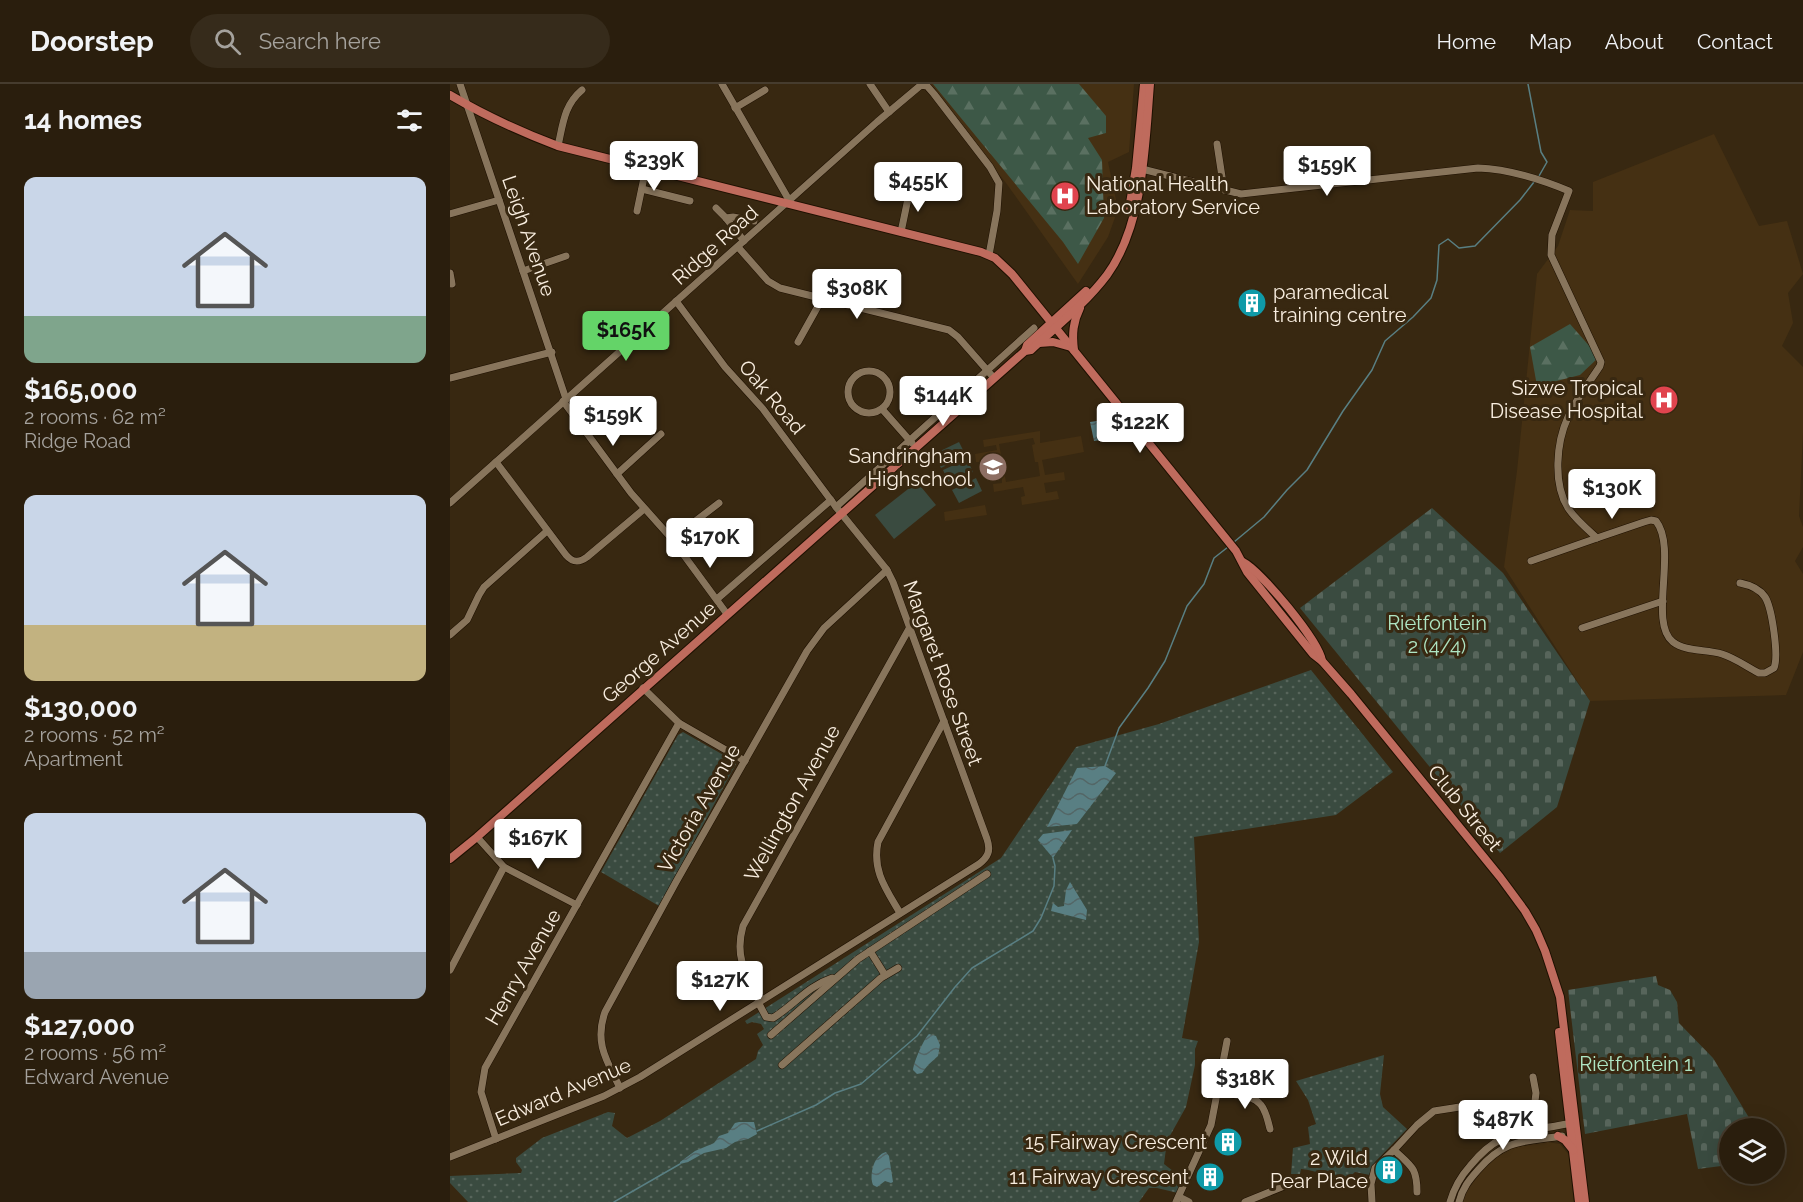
<!DOCTYPE html>
<meta charset="utf-8">
<style>
body{margin:0;font-family:Raleway,sans-serif;background:#362b1b;color:#f1f3f6;height:100vh;display:flex;flex-direction:column;font-size:22px;white-space:nowrap}
*{box-sizing:border-box;margin:0}
p{font-size:20px;color:#a5a29d}
.icon{flex:none;width:33px;height:33px;fill:none;stroke:currentColor;stroke-width:2;stroke-linecap:round;stroke-linejoin:round}
.map{position:relative;flex:1;overflow:hidden}
.panel{display:flex;flex-direction:column;background:#2a1e0d;width:450px}
.panel>*{flex:none}
.tools{position:absolute;left:1269px;top:1034px;display:grid;gap:12px}
.tools a{display:grid;place-items:center;width:66px;height:66px;border-radius:50%;background:#2a1e0d;box-shadow:0 6px 24px #0002,0 0 0 2px #463c2e;font-size:30px}
.price{position:absolute;translate:-50% -51px;padding:0 14px;border-radius:6px;background:#fff;color:#222;font-size:20px;line-height:39px;filter:drop-shadow(0 2px 3px #0008)}
.price::after{content:'';position:absolute;left:50%;top:36px;width:18px;height:14px;margin-left:-9px;background:inherit;clip-path:polygon(0 0,100% 0,50% 100%)}
.price.selected{background:#64d468;color:#111}
ul{padding:0;list-style:none}
li{display:grid;align-content:center;gap:12px;height:318px;padding:0 24px}
li span{display:grid;place-items:center;height:186px;border-radius:12px;color:#555}
li>.icon{margin-inline-start:auto}
span .icon{width:108px;height:108px;fill:#fffc;stroke-width:1}
li b{font-size:26px}
h2{display:flex;justify-content:space-between;align-items:center;height:72px;padding:0 24px;font-size:26px}
header{display:flex;align-items:center;gap:36px;box-sizing:border-box;height:84px;padding:0 30px;background:#2a1e0d;border-bottom:2px solid #463c2e}
header strong{font-size:28px}
nav{display:flex;gap:33px;margin-inline-start:auto;font-size:21px}
.search{width:420px;height:54px;background:#362b1b;display:flex;align-items:center;gap:15px;box-sizing:border-box;padding:0 21px;border-radius:33px;color:#a5a29d;font-size:22px}
main{display:flex;flex:1;min-height:0}
.map>svg:first-child{display:block}
</style>
<header>
<strong>Doorstep</strong>
<div class="search"><svg class="icon" aria-label="search" viewBox="0 0 24 24"><circle cx="10" cy="10" r="6"/><path d="M15 15l6 6"/></svg>Search here</div>
<nav><a>Home</a><a>Map</a><a>About</a><a>Contact</a></nav>
</header>
<main>
<section class="panel">
<h2>14 homes<svg class="icon" aria-label="filters" viewBox="0 0 24 24"><path d="M4 7h16M4 17h16"/><circle cx="9" cy="7" r="2"/><circle cx="15" cy="17" r="2"/></svg></h2>
<ul>
<li><span style="background:linear-gradient(#c9d6e8 75%,#7fa58c 0)"><svg class="icon" aria-label="home" viewBox="0 0 24 24"><path d="M3 11l9-7 9 7M6 9v11h12V9"/></svg></span><div><b>$165,000</b><p>2 rooms · 62 m²</p><p>Ridge Road</p></div></li>
<li><span style="background:linear-gradient(#c9d6e8 70%,#c2b280 0)"><svg class="icon" aria-label="home" viewBox="0 0 24 24"><path d="M3 11l9-7 9 7M6 9v11h12V9"/></svg></span><div><b>$130,000</b><p>2 rooms · 52 m²</p><p>Apartment</p></div></li>
<li><span style="background:linear-gradient(#c9d6e8 75%,#9aa5b1 0)"><svg class="icon" aria-label="home" viewBox="0 0 24 24"><path d="M3 11l9-7 9 7M6 9v11h12V9"/></svg></span><div><b>$127,000</b><p>2 rooms · 56 m²</p><p>Edward Avenue</p></div></li>
</ul>
</section>
<div class="map">
<svg width="1353" height="1118" viewBox="0 0 1353 1118">
<defs>
<pattern id="grass-dots" width="8" height="8" patternUnits="userSpaceOnUse" patternTransform="scale(1.5)"><rect width="8" height="8" fill="#3a4b40"/><path d="M2 2h.1M6 6h.1" fill="none" stroke="#57655b" stroke-width="1.8" stroke-linecap="round"/></pattern>
<pattern id="forest-firs" width="22" height="20" patternUnits="userSpaceOnUse" patternTransform="scale(1.5)"><rect width="22" height="20" fill="#3d5847"/><path d="M5 1l3.5 6h-7zM16 11l3.5 6h-7z" fill="#5a7061"/></pattern>
<pattern id="cemetery-stones" width="16" height="16" patternUnits="userSpaceOnUse" patternTransform="scale(1.5)"><rect width="16" height="16" fill="#3a4b40"/><path d="M2 7V4a2 2 0 0 1 4 0v3zM10 15v-3a2 2 0 0 1 4 0v3z" fill="#57655b"/></pattern>
<pattern id="water-waves" width="16" height="10" patternUnits="userSpaceOnUse" patternTransform="scale(1.5)"><rect width="16" height="10" fill="#597f83"/><path d="M0 5q4-4 8 0t8 0" fill="none" stroke="#536666"/></pattern>
</defs>
<rect width="100%" height="100%" fill="#382811"/>
<!-- built -->
<g fill="#453013" fill-rule="evenodd">
<path d="M476 0H684L679 68 658 78 668 125 658 153 628 200 556 99Z"/>
<path d="M1264 50 1309 142 1337 137 1353 190 1338 209 1343 239 1332 262 1353 283V349L1349 432 1353 443V463L1345 477 1353 490V568L1336 611 1140 617 1054 483 1067 387 1087 190 1108 162 1120 126 1143 127V98Z"/>
<path d="M590 347V359L631 352 634 368 592 376 595 391 614 388 615 396 594 399 596 409 607 407 609 415 572 421 571 413 575 412 573 403 544 408 543 400 552 399V394L534 395 531 378H526L525 370 547 366 546 361 534 363 533 356ZM583 354 585 360 582 361 585 378H588L590 392 556 398 549 360Z"/>
<path d="M535 421 537 431 495 437 494 428Z"/>
<path d="M1097 1058 1110 1060 1119 1071 1124 1118H1012L1015 1110 1030 1089 1052 1068 1062 1064Z"/>
</g>
<!-- grass -->
<g fill="url(#grass-dots)">
<path d="M861 586 943 688 886 731 744 753 749 858 732 954 748 957 745 965V981L736 1023 717 1057 714 1080 732 1094 728 1109 707 1104H699L689 1118H18L0 1099V1092L71 1089 72 1086 66 1078V1074L92 1054 158 1028 165 1029 162 1042 177 1054 210 1037 306 975 308 967 313 961 307 950 314 945 311 940 302 938 297 940 295 937 551 774 626 663 709 640Z"/>
<path d="M233 648 284 677 286 680 209 822 151 788 228 651Z"/>
<path d="M934 971 930 1010 933 1023 957 1045 925 1078 920 1091 905 1088 890 1102C877 1091 868 1087 851 1085L850 1090H841L843 1064 860 1060 858 1043 866 1040 858 1016 846 997Z"/>
</g>
<!-- forest -->
<g fill="url(#forest-firs)">
<path d="M483 0H629L656 32V49L638 54 652 76 654 134 628 180 613 158Z"/>
<path d="M1120 240 1149 273 1130 291 1087 302 1080 263Z"/>
</g>
<!-- cemetery -->
<g fill="url(#cemetery-stones)">
<path d="M982 424 1053 489 1140 617 1107 723 1050 769 850 524Z"/>
<path d="M1206 892 1208 901 1220 906 1227 918 1229 939 1263 974 1304 1042V1044H1280L1279 1081 1248 1085 1237 1030 1135 1050 1118 906Z"/>
</g>
<!-- pitch -->
<g fill="#3a4b40">
<path d="M509 358 516 372 491 384 484 370Z"/>
<path d="M517 375 523 388 499 399 493 386Z"/>
<path d="M526 394 532 407 509 419 502 406Z"/>
<path d="M467 398 486 421 444 455 425 431Z"/>
</g>
<!-- water -->
<g fill="url(#water-waves)">
<path d="M653 336 656 355 644 357 640 338Z"/>
<path d="M655 682 666 689 627 740 597 743 627 684Z"/>
<path d="M622 746 603 774 588 756 593 750Z"/>
<path d="M620 798 637 826 636 836 601 827 603 819 608 823 614 822 616 806Z"/>
<path d="M479 950 486 952 490 961 488 972 478 981 472 989 467 990 463 986C464 978 473 956 479 950Z"/>
<path d="M289 1038H304L307 1050 298 1055 285 1058 276 1064 254 1069 238 1078 230 1080V1078L245 1067 264 1059 269 1052 278 1049 285 1039Z"/>
<path d="M436 1068 439 1072 443 1098 441 1099 435 1097 427 1103 423 1101C419 1090 424 1071 436 1068Z"/>
</g>
<g fill="none" stroke-linecap="round" stroke-linejoin="round">
<!-- stream -->
<g stroke="#597f83" stroke-width="1.5">
<path d="M1078 0 1091 68 1097 78 1089 92"/>
<path d="M784 458 814 433 837 406 857 386 893 327 922 286 935 257 963 233 981 214 987 196 989 161 998 155 1009 164 1025 162 1070 116 1084 98"/>
<path d="M655 682 669 644 698 604 715 577 737 522 754 500 764 474 778 463"/>
<path d="M307 1047 366 1021 385 1009 411 1000 467 952 505 903 522 884 583 847 591 834 604 802 605 782 603 774"/>
<path d="M164 1118 230 1080"/>
</g>
<!-- minor casing -->
<g stroke="#1e1000" stroke-width="8">
<g id="minor">
<path d="M10 0 116 315"/>
<path d="M272 0 339 116"/>
<path d="M420 0 439 28"/>
<path d="M285 24 315 6"/>
<path d="M767 60 774 106"/>
<path d="M108 62C113 40 114 21 132 6"/>
<path d="M688 84 791 110 1028 84C1060 85 1090 95 1119 107L1102 151 1101 171 1151 278 1150 282C1139 299 1126 315 1118 333 1106 359 1103 400 1118 424 1125 435 1137 445 1147 454L1194 438 1201 436 1206 437C1228 465 1198 539 1223 558 1236 568 1256 565 1272 570 1285 574 1297 583 1309 589H1315L1324 584C1329 572 1322 524 1315 513 1309 504 1300 501 1290 499"/>
<path d="M192 105 240 117"/>
<path d="M266 124 276 134 294 157"/>
<path d="M187 127 196 84"/>
<path d="M0 130 49 116"/>
<path d="M276 134 283 133 304 137"/>
<path d="M451 148 460 105"/>
<path d="M288 163 318 197 330 204 499 246 508 253 544 294"/>
<path d="M73 187 116 172"/>
<path d="M0 189 2 200"/>
<path d="M348 258 372 215"/>
<circle cx="419" cy="308" r="21"/>
<path d="M0 294 102 268"/>
<path d="M113 317 181 409 222 455 277 530"/>
<path d="M432 325 462 359"/>
<path d="M46 378 116 471C123 479 129 479 137 473L194 425"/>
<path d="M167 390 211 350"/>
<path d="M0 419 427 38 471 1 477 2 484 10 540 83 549 99 547 127 539 171"/>
<path d="M386 423 584 244"/>
<path d="M222 455 269 419"/>
<path d="M1081 477 1147 454"/>
<path d="M267 515 381 416"/>
<path d="M1132 544 1213 517"/>
<path d="M0 551 17 536 29 511 34 503 97 447"/>
<path d="M193 604 229 639 295 677"/>
<path d="M27 753 54 783 127 821"/>
<path d="M450 829C436 805 422 787 428 758L494 637"/>
<path d="M420 867 435 891"/>
<path d="M0 886 54 783"/>
<path d="M311 916C296 890 284 874 293 842L460 543"/>
<path d="M308 918 316 933 323 934C344 921 358 902 382 894"/>
<path d="M321 951 408 875 537 790"/>
<path d="M332 981 431 894 448 884"/>
<path d="M170 1004C157 977 144 959 155 928L226 798 357 567 374 544 437 486"/>
<path d="M768 1008C780 1011 803 1010 811 1021 816 1027 818 1037 820 1045"/>
<path d="M46 1055 31 1008 35 984 229 639"/>
<path d="M944 1066C961 1082 967 1083 967 1108"/>
<path d="M0 1073 154 1012 190 993 529 780C538 773 541 767 537 755L443 498 437 486 386 423 313 325 275 283 226 217"/>
<path d="M729 1113 739 1118"/>
<path d="M726 1118 761 1041 777 957"/>
<path d="M795 1118 849 1096"/>
<path d="M922 1118 921 1100 925 1084 944 1066 967 1041 984 1027 1029 1020H1045L1065 1028H1074L1081 1025 1085 1017 1086 1009 1083 993"/>
<path d="M1000 1118C1004 1104 1010 1093 1020 1082 1042 1055 1059 1049 1092 1044 1103 1043 1114 1040 1125 1039"/>
<path d="M1009 1118C1012 1105 1019 1096 1028 1086 1056 1054 1074 1058 1112 1052"/>
</g>
</g>
<!-- major casing -->
<g stroke="#1e1000" stroke-width="10">
<g id="major">
<path d="M0 11C34 31 71 48 108 62L531 168 545 174 562 190 786 467 797 488 863 570 872 577 901 610 1050 793 1075 827 1086 846 1095 867 1110 913 1135 1118"/>
<path d="M679 125 686 84 694 0"/>
<path d="M589 259 603 258 621 263"/>
<path d="M624 266C622 250 623 238 630 224"/>
<path d="M575 267 577 261 636 207"/>
<path d="M793 478C811 487 869 557 872 577"/>
<path d="M0 775 27 753 575 267 581 266C607 242 635 220 657 191 694 140 695 61 700 0"/>
<path d="M1109 948 1129 1118"/>
<path d="M1108 1052 1115 1056 1123 1066"/>
</g>
</g>
<!-- minor -->
<use href="#minor" stroke="#88755c" stroke-width="7"/>
<!-- major -->
<use href="#major" stroke="#bf6b5d" stroke-width="8"/>
</g>
<!-- icons -->
<defs>
<g id="hospital-disc" transform="scale(1.5)"><circle r="9.5" fill="#e0444e" stroke="#382811"/><path d="M-5-5h3v3.5h4V-5h3V5h-3V1.5h-4V5h-3Z" fill="#fff"/></g>
<g id="building-disc" transform="scale(1.5)"><circle r="9.5" fill="#0f9aa8" stroke="#382811"/><path d="M-4-6H4V6H1V3H-1V6H-4ZM-2.5-4.3h1.7v1.8h-1.7ZM.8-4.3h1.7v1.8H.8ZM-2.5-1h1.7V.8h-1.7ZM.8-1h1.7V.8H.8Z" fill="#fff"/></g>
<g id="school-disc" transform="scale(1.5)"><circle r="9.5" fill="#8d6e63" stroke="#382811"/><path d="M0-5L7-2L0 1L-7-2ZM-4 1L0 2.5L4 1V4Q0 6-4 4Z" fill="#fff"/></g>
</defs>
<g fill-rule="evenodd">
<use href="#hospital-disc" x="615" y="112"/>
<use href="#building-disc" x="802" y="219"/>
<use href="#hospital-disc" x="1214" y="316"/>
<use href="#school-disc" x="543" y="383"/>
<use href="#building-disc" x="778" y="1058"/>
<use href="#building-disc" x="939" y="1086"/>
<use href="#building-disc" x="760" y="1093"/>
</g>
<g text-anchor="middle" dominant-baseline="central" stroke-width="6" stroke-linejoin="round" paint-order="stroke">
<!-- poi labels -->
<g font-size="20" fill="#f9eee0" stroke="#382811" text-anchor="end">
<text x="636" y="100" text-anchor="start">National Health<tspan x="636" dy="23">Laboratory Service</tspan></text>
<text x="823" y="208" text-anchor="start">paramedical<tspan x="823" dy="23">training centre</tspan></text>
<text x="1193" y="304">Sizwe Tropical<tspan x="1193" dy="23">Disease Hospital</tspan></text>
<text x="522" y="372">Sandringham<tspan x="522" dy="23">Highschool</tspan></text>
<text x="757" y="1058">15 Fairway Crescent</text>
<text x="918" y="1074">2 Wild<tspan x="918" dy="23">Pear Place</tspan></text>
<text x="739" y="1093">11 Fairway Crescent</text>
</g>
<!-- street labels -->
<g font-size="20" fill="#f9eee0" stroke="#382811">
<text transform="translate(79 152) rotate(71)">Leigh Avenue</text>
<text transform="translate(265 161) rotate(-42)">Ridge Road</text>
<text transform="translate(322 313) rotate(50)">Oak Road</text>
<text transform="translate(209 568) rotate(-41)">George Avenue</text>
<text transform="translate(493 589) rotate(70)">Margaret Rose Street</text>
<text transform="translate(342 719) rotate(-61)">Wellington Avenue</text>
<text transform="translate(249 724) rotate(-60)">Victoria Avenue</text>
<text transform="translate(1015 724) rotate(51)">Club Street</text>
<text transform="translate(73 883) rotate(-60)">Henry Avenue</text>
<text transform="translate(113 1008) rotate(-23)">Edward Avenue</text>
</g>
<!-- park labels -->
<g font-size="20" fill="#afe6c4" stroke="#382811">
<text x="987" y="539">Rietfontein<tspan x="987" dy="23">2 (4/4)</tspan></text>
<text x="1186" y="980">Rietfontein 1</text>
</g>
</g>
</svg>
<div class="tools">
<a><svg class="icon" aria-label="layers" viewBox="0 0 24 24"><path d="M12 4l9 5-9 5-9-5zM3 14l9 5 9-5"/></svg></a>
</div>
<b class="price" style="left:204px;top:108px">$239K</b>
<b class="price" style="left:877px;top:113px">$159K</b>
<b class="price" style="left:468px;top:129px">$455K</b>
<b class="price" style="left:407px;top:236px">$308K</b>
<b class="price selected" style="left:176px;top:278px">$165K</b>
<b class="price" style="left:493px;top:343px">$144K</b>
<b class="price" style="left:163px;top:363px">$159K</b>
<b class="price" style="left:690px;top:370px">$122K</b>
<b class="price" style="left:1162px;top:436px">$130K</b>
<b class="price" style="left:260px;top:485px">$170K</b>
<b class="price" style="left:88px;top:786px">$167K</b>
<b class="price" style="left:270px;top:928px">$127K</b>
<b class="price" style="left:795px;top:1026px">$318K</b>
<b class="price" style="left:1053px;top:1067px">$487K</b>
</div>
</main>
